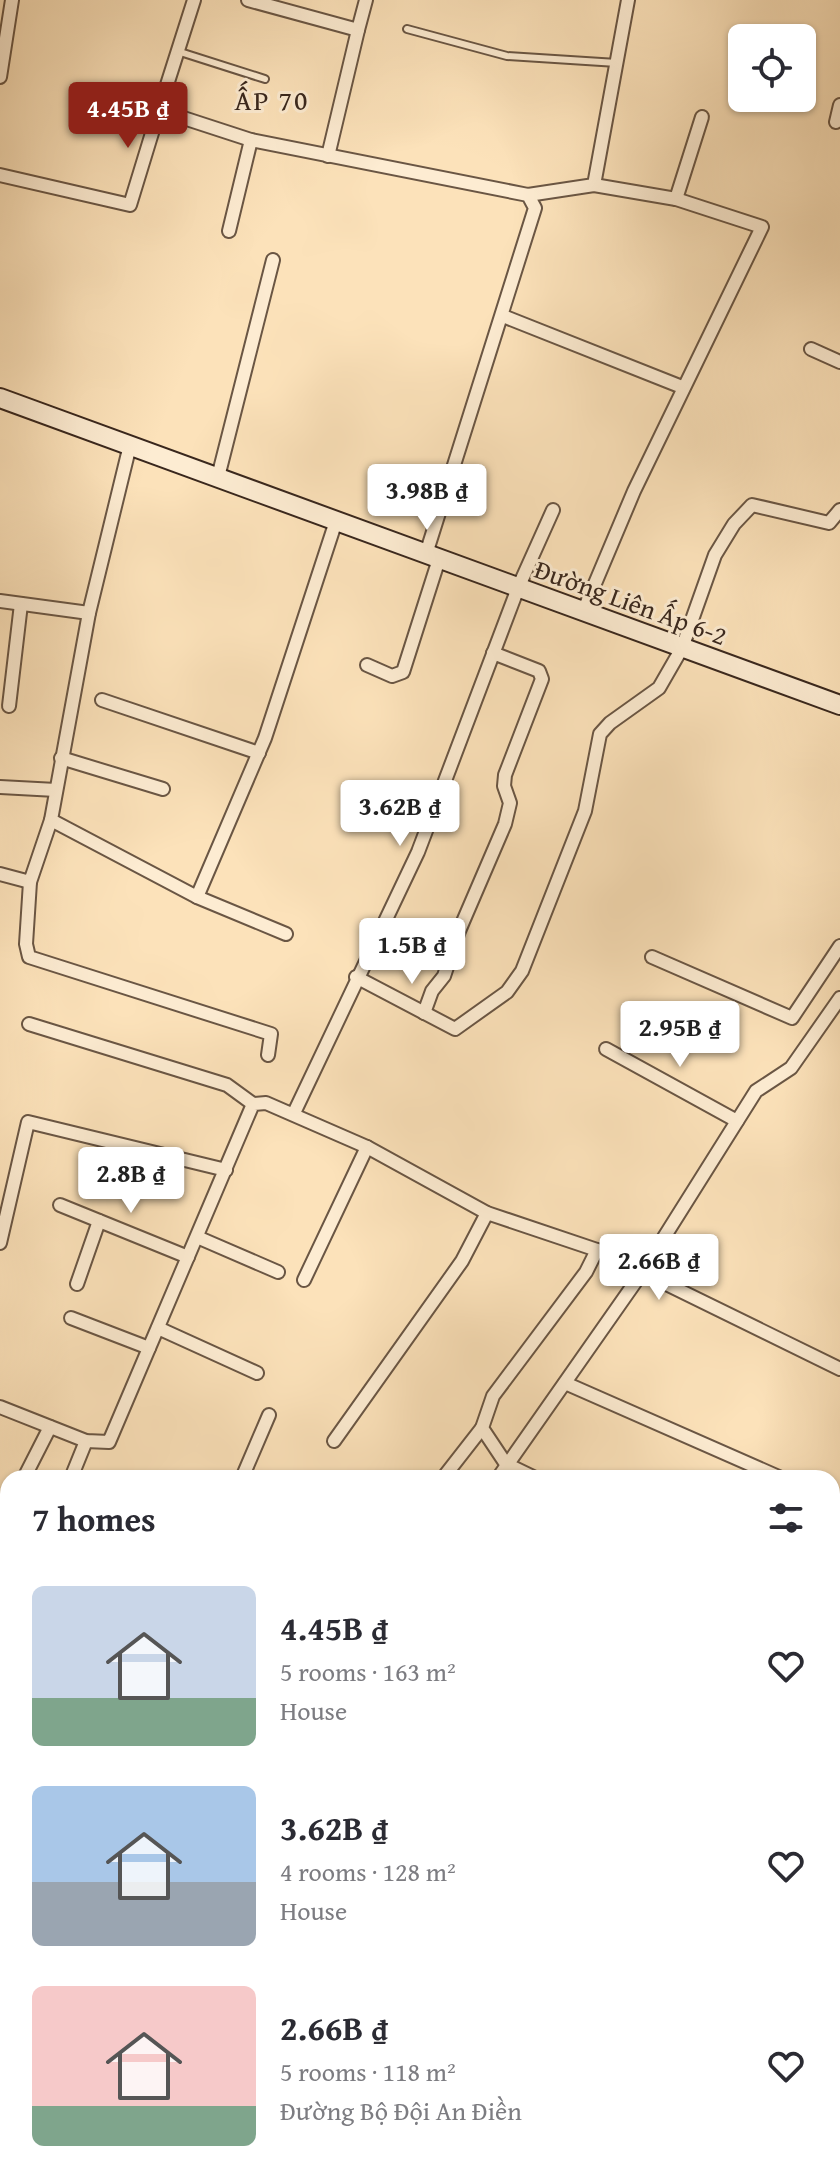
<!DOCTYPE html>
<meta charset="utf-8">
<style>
body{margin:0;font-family:"Gentium Book Plus",serif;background:#f2f2f3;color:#2b2b33;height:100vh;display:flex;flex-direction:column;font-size:30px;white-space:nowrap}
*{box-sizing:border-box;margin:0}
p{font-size:26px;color:#7c7c81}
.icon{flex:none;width:44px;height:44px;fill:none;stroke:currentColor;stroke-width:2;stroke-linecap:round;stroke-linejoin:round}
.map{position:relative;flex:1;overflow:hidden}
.panel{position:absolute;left:0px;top:1470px;width:840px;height:712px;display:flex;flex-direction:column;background:#fff;border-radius:24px 24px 0 0;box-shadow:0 2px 6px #0004}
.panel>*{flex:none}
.controls{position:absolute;left:728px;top:24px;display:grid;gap:16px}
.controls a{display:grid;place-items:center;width:88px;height:88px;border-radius:12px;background:#fff;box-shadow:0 2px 6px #0004;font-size:40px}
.price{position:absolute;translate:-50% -68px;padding:0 18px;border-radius:8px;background:#fff;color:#222;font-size:26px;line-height:52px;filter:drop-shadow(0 2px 4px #0008)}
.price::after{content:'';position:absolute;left:50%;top:48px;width:24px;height:18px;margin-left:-12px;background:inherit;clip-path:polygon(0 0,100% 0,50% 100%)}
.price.active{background:#8f2418;color:#fff}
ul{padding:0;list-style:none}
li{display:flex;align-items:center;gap:24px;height:200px;padding:0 32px}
li span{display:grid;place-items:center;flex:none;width:224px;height:160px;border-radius:12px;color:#555}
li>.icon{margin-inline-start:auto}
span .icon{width:96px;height:96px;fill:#fffc;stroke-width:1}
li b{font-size:34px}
h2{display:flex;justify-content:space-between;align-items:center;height:96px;padding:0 32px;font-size:34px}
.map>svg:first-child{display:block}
</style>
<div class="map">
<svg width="840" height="2182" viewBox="0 0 840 2182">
<rect width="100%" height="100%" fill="#fce2ba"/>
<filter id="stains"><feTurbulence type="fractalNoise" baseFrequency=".0025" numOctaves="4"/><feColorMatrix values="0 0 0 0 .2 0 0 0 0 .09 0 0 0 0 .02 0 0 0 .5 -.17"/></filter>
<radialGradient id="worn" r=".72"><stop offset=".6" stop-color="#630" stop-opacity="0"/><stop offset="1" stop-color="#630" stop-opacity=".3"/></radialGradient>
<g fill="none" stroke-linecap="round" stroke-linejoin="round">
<!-- lane casing -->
<g stroke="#6a5644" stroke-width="10">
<g id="lane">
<path d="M407 29 507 56 617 63"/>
<path d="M177 51 265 79"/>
</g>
</g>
<!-- street casing -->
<g stroke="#6a5644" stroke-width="16">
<g id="street">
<path d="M194 0 159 110 251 140 528 195 535 208 426 554"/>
<path d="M248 0 358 30 366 0"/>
<path d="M0 77 12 0"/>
<path d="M836 122 840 105"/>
<path d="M328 156 358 30"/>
<path d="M0 175 130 205 159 110"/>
<path d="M528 195 594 185 628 0"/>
<path d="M676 199 702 117"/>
<path d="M229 231 251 140"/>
<path d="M503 316 682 387"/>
<path d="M811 349 840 362"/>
<path d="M130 445 89 613 51 820 197 897 286 934"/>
<path d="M218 477 273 260"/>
<path d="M0 601 89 613"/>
<path d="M583 612 634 491 762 227 676 199 594 185"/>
<path d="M367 665 392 676 403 672 439 559"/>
<path d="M102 700 259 753"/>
<path d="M9 706 21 604"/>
<path d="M61 758 163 789"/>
<path d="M0 787 56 790"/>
<path d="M0 874 30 882 51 820"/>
<path d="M30 882 26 944 29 957 271 1034 268 1055"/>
<path d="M197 897 265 738 336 521"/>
<path d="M652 957 792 1018 840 946"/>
<path d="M356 977 455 1029 507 992 522 971 585 811 600 734 610 723 659 688 682 648 715 555 734 524 752 505 829 523 840 510"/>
<path d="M424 1013 432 991 444 976 459 931 505 824 510 803 504 786 505 775 542 679 539 671 493 653"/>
<path d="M29 1024 227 1085 253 1104"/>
<path d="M606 1049 737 1121"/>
<path d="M294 1113 418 852 518 588 553 510"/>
<path d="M60 1205 188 1257"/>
<path d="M197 1237 278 1272"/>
<path d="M0 1243 28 1122 226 1170"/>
<path d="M304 1280 367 1147"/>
<path d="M77 1284 99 1221"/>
<path d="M71 1318 149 1348"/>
<path d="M158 1328 257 1373"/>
<path d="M565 1383 781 1478"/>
<path d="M0 1407 86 1441 109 1442 253 1104 266 1103 367 1147 487 1213 597 1250 840 1369"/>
<path d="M334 1441 462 1261 487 1213"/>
<path d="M24 1478 50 1427"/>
<path d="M71 1478 86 1441"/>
<path d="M242 1478 269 1415"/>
<path d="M443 1478 482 1428"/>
<path d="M498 1478 641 1274 756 1091 791 1068 840 998"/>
<path d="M535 1478 506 1464 482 1428 493 1396 586 1272 597 1250"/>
<path d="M832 1501 840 1504"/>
<path d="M0 1524 8 1509"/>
<path d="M0 1560 8 1565"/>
<path d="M832 1587 840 1560"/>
<path d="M0 1612 8 1596"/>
<path d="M0 1636 8 1640"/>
<path d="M832 1655 840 1657"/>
<path d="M0 1711 8 1716"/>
<path d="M832 1840 840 1844"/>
<path d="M215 2182 220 2174"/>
</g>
</g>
<!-- secondary casing -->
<g stroke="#39271d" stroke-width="22">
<path id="secondary" d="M0 398 840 705"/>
</g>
<!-- lane -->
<use href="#lane" stroke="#fdecd2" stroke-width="6"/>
<!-- street -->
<use href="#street" stroke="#fdecd2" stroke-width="12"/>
<!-- secondary -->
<use href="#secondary" stroke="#fdecd2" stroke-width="18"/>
</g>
<g text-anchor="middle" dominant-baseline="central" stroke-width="6" stroke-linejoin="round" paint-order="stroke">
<!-- street labels -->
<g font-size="26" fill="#39271d" stroke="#fdecd2">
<text transform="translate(631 602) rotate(20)">Đường Liên Ấp 6-2</text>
</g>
<!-- neighbourhood labels -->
<g font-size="28" letter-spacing="2" fill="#39271d" stroke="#fdecd2">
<text x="272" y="99">ẤP 70</text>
</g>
</g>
<rect width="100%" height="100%" filter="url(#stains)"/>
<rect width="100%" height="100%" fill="url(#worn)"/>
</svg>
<div class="controls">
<a><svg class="icon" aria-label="locate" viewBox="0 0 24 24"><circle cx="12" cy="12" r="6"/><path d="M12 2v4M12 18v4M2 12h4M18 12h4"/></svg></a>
</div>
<b class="price active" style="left:128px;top:150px">4.45B ₫</b>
<b class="price" style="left:427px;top:532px">3.98B ₫</b>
<b class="price" style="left:400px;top:848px">3.62B ₫</b>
<b class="price" style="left:412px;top:986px">1.5B ₫</b>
<b class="price" style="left:680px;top:1069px">2.95B ₫</b>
<b class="price" style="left:131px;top:1215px">2.8B ₫</b>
<b class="price" style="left:659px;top:1302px">2.66B ₫</b>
<section class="panel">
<h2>7 homes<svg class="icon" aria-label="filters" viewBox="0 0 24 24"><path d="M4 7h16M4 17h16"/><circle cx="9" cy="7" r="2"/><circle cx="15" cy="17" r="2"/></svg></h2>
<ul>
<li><span style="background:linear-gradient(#c9d6e8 70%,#7fa58c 0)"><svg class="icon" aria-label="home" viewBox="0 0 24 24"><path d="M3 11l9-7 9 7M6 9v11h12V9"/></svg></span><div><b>4.45B ₫</b><p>5 rooms · 163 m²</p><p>House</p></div><svg class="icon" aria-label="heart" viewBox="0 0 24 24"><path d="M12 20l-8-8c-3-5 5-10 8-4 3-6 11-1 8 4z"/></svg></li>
<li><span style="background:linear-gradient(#a9c7e8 60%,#9aa5b1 0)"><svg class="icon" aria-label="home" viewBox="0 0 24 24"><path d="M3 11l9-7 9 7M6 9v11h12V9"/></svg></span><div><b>3.62B ₫</b><p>4 rooms · 128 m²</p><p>House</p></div><svg class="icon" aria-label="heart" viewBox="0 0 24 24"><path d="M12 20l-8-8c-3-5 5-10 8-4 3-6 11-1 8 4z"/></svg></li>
<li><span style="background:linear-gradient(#f6c9c9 75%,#7fa58c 0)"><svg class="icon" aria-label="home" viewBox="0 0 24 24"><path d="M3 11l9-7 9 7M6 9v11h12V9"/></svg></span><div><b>2.66B ₫</b><p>5 rooms · 118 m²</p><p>Đường Bộ Đội An Điền</p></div><svg class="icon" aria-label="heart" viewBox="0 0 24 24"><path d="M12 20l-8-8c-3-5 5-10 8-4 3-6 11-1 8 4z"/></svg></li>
</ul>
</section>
</div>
